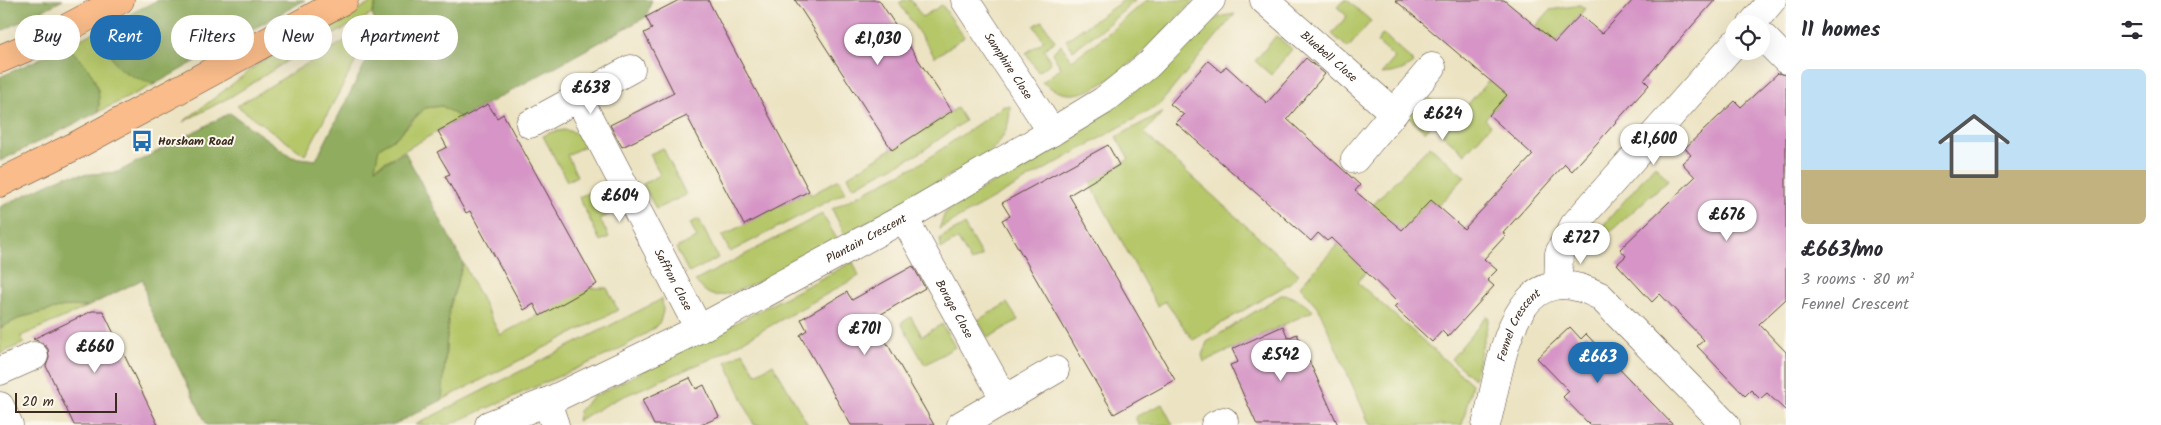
<!DOCTYPE html>
<meta charset="utf-8">
<style>
body{margin:0;font-family:Kalam,sans-serif;background:#f2f2f3;color:#2b2b33;height:100vh;display:flex;flex-direction:column;font-size:19px;white-space:nowrap}
*{box-sizing:border-box;margin:0}
p{font-size:16px;color:#7c7c81}
.icon{flex:none;width:28px;height:28px;fill:none;stroke:currentColor;stroke-width:2;stroke-linecap:round;stroke-linejoin:round}
.map{position:relative;flex:1;overflow:hidden}
.panel{display:flex;flex-direction:column;background:#fff;width:375px}
.panel>*{flex:none}
.guide{position:absolute;left:15px;top:15px;width:475px;height:45px;display:flex;gap:10px}
.controls{position:absolute;left:1725px;top:15px;display:grid;gap:10px}
.controls a{display:grid;place-items:center;width:45px;height:45px;border-radius:50%;background:#fff;box-shadow:0 5px 20px #0002;font-size:25px}
.scale{position:absolute;left:15px;bottom:12px;width:102px;box-sizing:border-box;padding-left:5px;border:2px solid #3b2a1e;border-top:0;font-size:14px;line-height:18px;white-space:nowrap;color:#3b2a1e;-webkit-text-stroke:4px #fbf7ec;paint-order:stroke}
.price{position:absolute;translate:-50% -42px;padding:0 11px;border-radius:18px;background:#fff;color:#222;font-size:16px;line-height:32px;filter:drop-shadow(0 1px 2px #0008)}
.price::after{content:'';position:absolute;left:50%;top:30px;width:15px;height:11px;margin-left:-8px;background:inherit;clip-path:polygon(0 0,100% 0,50% 100%)}
.price.on{background:#1f6fb2;color:#fff}
ul{padding:0;list-style:none}
li{display:grid;align-content:center;gap:10px;height:265px;padding:0 15px}
li+li{border-top:1px solid #e1e1e2}
li span{display:grid;place-items:center;height:155px;border-radius:8px;color:#555}
li>.icon{margin-inline-start:auto}
span .icon{width:90px;height:90px;fill:#fffc;stroke-width:1}
li b{font-size:21px}
h2{display:flex;justify-content:space-between;align-items:center;height:60px;padding:0 15px;font-size:21px}
.chip{padding:0 18px;border-radius:22px;background:#fff;box-shadow:0 5px 20px #0002;font-size:18px;line-height:45px}
.chip.on{background:#1f6fb2;color:#fff}
main{display:flex;flex:1;min-height:0}
.map>svg:first-child{display:block}
</style>
<main>
<div class="map">
<svg width="1786" height="425" viewBox="0 0 1786 425">
<rect width="100%" height="100%" fill="#fbf7ec"/>
<filter id="ink" filterUnits="userSpaceOnUse"><feTurbulence type="fractalNoise" baseFrequency=".02" numOctaves="2"/><feDisplacementMap in="SourceGraphic" scale="10" xChannelSelector="R" yChannelSelector="G"/><feConvolveMatrix kernelMatrix="1 2 1 2 8 2 1 2 1" color-interpolation-filters="sRGB"/></filter>
<filter id="wash" filterUnits="userSpaceOnUse"><feTurbulence type="fractalNoise" baseFrequency=".0096" numOctaves="4" result="noise"/><feDisplacementMap in="SourceGraphic" scale="20" xChannelSelector="R" yChannelSelector="G"/><feGaussianBlur stdDeviation="1.12" result="paint"/><feColorMatrix in="noise" values="0 0 0 0 0 0 0 0 0 0 0 0 0 0 0 0 0 1.4 0 .05"/><feComposite in="paint" operator="in"/></filter>
<g filter="url(#wash)">
<rect width="100%" height="100%" fill="#ece3c2"/>
<!-- green -->
<g fill="#b6c76a" stroke="#787844">
<path d="M377 0 372 14 306 49 232 96 183 122 261 62Z"/>
<path d="M904 0H911L922 17 942 5 964 37 935 57 899 3Z"/>
<path d="M1124 0H1136L1101 30 1073 50 1066 40Z"/>
<path d="M1147 0H1194C1168 26 1109 96 1070 94 1060 94 1050 88 1042 82L1061 68 1052 53 1061 45 1072 60 1106 35Z"/>
<path d="M1344 0H1347L1371 21 1348 48 1332 34 1347 16 1337 7Z"/>
<path d="M1580 5 1585 9 1485 119 1491 125 1465 154 1442 134 1550 10Z"/>
<path d="M1235 14 1159 105 939 229 945 213 951 208 1092 123 1155 76 1212 21 1219 17Z"/>
<path d="M1042 21 1055 41 1044 49 1051 63 1038 72 1026 53 1044 41 1034 26Z"/>
<path d="M114 22 109 48 143 81 155 84 98 112C103 82 87 66 67 46Z"/>
<path d="M366 28 370 35 305 155 237 106Z"/>
<path d="M1383 34 1414 62C1404 71 1395 73 1381 74L1395 58 1377 42Z"/>
<path d="M1276 36 1292 49 1271 75 1255 61Z"/>
<path d="M1425 94 1444 111 1425 132 1407 116Z"/>
<path d="M442 106 461 118 374 168 379 148 398 136 425 108Z"/>
<path d="M1004 106H1010C1010 127 1003 142 986 155L845 235 832 209 921 163Z"/>
<path d="M957 108 965 121 918 154 853 187 848 176Z"/>
<path d="M1163 112 1144 133 1299 274 1290 283 1193 340 1165 301 1157 306 1090 183 1129 159 1116 137Z"/>
<path d="M564 130C576 132 581 134 587 145L567 155 577 176 567 181 543 136 552 132Z"/>
<path d="M1430 146 1465 177 1438 206 1430 200 1357 282 1472 384 1462 425H1370L1319 309 1300 286 1391 185Z"/>
<path d="M663 148 686 195 656 209 643 184 660 175 650 154Z"/>
<path d="M1655 165 1668 180 1603 238 1600 232 1601 228Z"/>
<path d="M839 179 846 192 730 252 722 236 809 191 811 195Z"/>
<path d="M608 184 620 209 600 219 609 237 600 241 579 197Z"/>
<path d="M822 214 837 239C815 251 734 301 712 295 705 293 700 286 695 281Z"/>
<path d="M699 219 718 258 689 273 676 248 697 238 690 223Z"/>
<path d="M964 225 982 256 971 262 958 239 941 249 940 238Z"/>
<path d="M853 262 859 276 713 358 615 400 577 421 579 411 591 398Z"/>
<path d="M463 263 500 335 589 288H607L618 310 442 400 449 310Z"/>
<path d="M1281 295C1293 295 1305 302 1313 311L1204 362 1202 355 1207 342Z"/>
<path d="M662 299 663 311 660 322 652 330 614 352 449 425H415Z"/>
<path d="M1007 303 1018 320 988 338 978 320Z"/>
<path d="M68 306 87 307 21 336 24 343 0 354V328L22 317Z"/>
<path d="M1487 316 1489 318 1474 379 1451 359Z"/>
<path d="M911 317 922 336 942 324 955 347 925 365 901 323Z"/>
<path d="M743 352 756 374 773 364 808 425H754L726 362Z"/>
<path d="M1162 404 1173 425H1139L1135 417Z"/>
</g>
<!-- forest -->
<g fill="#90ac5e" stroke="#666b3e">
<path d="M0 0H63L0 32Z"/>
<path d="M158 0H305L155 84C117 73 102 62 114 22Z"/>
<path d="M377 0H652L646 17 461 118 442 106 425 108 411 121 398 136 379 148 375 168 405 152 463 263 449 310 442 400 393 425H207L148 305 143 279 87 307 68 306 22 317 0 328V207L65 176 118 172 230 113 292 157 316 160 380 34 372 14Z"/>
<path d="M67 46C88 66 103 82 98 112L0 161V77Z"/>
</g>
<g id="blocks">
<!-- building -->
<g fill="#d695c6">
<path d="M679 0H708L809 191 744 225 687 116 622 147 610 125 674 93 644 33 652 29 646 17Z"/>
<path d="M795 0H879L952 111 892 150Z"/>
<path d="M1395 0H1504L1555 42 1580 15 1602 34 1633 0H1715L1644 80 1649 85 1572 171 1565 164 1503 233 1506 235 1484 259 1497 270 1487 280 1494 286 1448 337 1442 331 1432 342 1394 307 1398 303 1331 238 1327 241 1318 233 1311 241 1176 123 1184 115 1170 104 1208 61 1221 72 1226 66 1267 103 1306 58 1325 74 1287 119 1360 185 1355 191 1402 230 1431 200 1464 229 1533 155 1489 115 1507 95Z"/>
<path d="M1778 73 1786 75V299L1759 324 1786 352V411L1767 393 1760 399 1751 390 1745 396 1697 346 1704 340 1660 294 1652 302 1617 264 1626 256 1620 249 1695 177 1682 163 1691 155 1685 148 1735 101 1741 107Z"/>
<path d="M488 104 497 118 503 114 597 284 540 316 534 304 524 310 470 211 466 213 445 176 450 174 437 152 447 147 438 131Z"/>
<path d="M1108 145 1119 165 1069 195 1175 380 1114 414 1002 220 1010 216 1002 203Z"/>
<path d="M913 266 925 288 873 319 934 425H851L800 335 807 330 801 319 847 292 852 300Z"/>
<path d="M92 311H103L158 425H74L46 366 49 358 48 349 43 343 33 339Z"/>
<path d="M1283 326 1288 338 1297 334 1338 425H1257L1230 365 1238 362 1232 349Z"/>
<path d="M1570 327 1581 339 1586 334 1673 425H1590L1563 397 1569 391 1537 358Z"/>
<path d="M690 378 696 389 704 385 719 417 701 425H654L642 400Z"/>
</g>
</g>
</g>
<g filter="url(#ink)">
<use href="#blocks" fill-opacity="0" stroke="#564637" stroke-width="1"/>
<g fill="none" stroke-linecap="round" stroke-linejoin="round">
<!-- street casing -->
<g stroke="#564637" stroke-width="29">
<g id="street">
<path id="s1" d="M965 0 1052 132"/>
<path id="s2" d="M1264 0 1394 113"/>
<path d="M1752 24 1772 0"/>
<path d="M1761 35 1786 60"/>
<path id="s3" d="M578 97 699 329"/>
<path d="M530 124 631 69"/>
<path d="M1355 159 1432 67"/>
<path id="s4" d="M904 218 1005 400"/>
<path d="M1558 285 1559 253 1574 225 1734 44"/>
<path d="M0 371 34 356"/>
<path d="M547 402 555 425"/>
<path d="M0 406 9 425"/>
<path id="s5" d="M489 425 547 402 699 329 904 218 1052 132 1103 101 1148 65 1211 0"/>
<path d="M961 425 1055 370"/>
<path d="M1215 425 1224 421"/>
<path id="s6" d="M1486 425C1502 367 1509 249 1600 296L1726 425"/>
</g>
</g>
<!-- primary casing -->
<g stroke="#564637" stroke-width="29">
<g id="primary">
<path d="M0 59 42 41 120 0"/>
<path d="M0 183 77 145 344 0"/>
</g>
</g>
<!-- street -->
<use href="#street" stroke="#fff" stroke-width="28"/>
<!-- primary -->
<use href="#primary" stroke="#f9bc8a" stroke-width="28"/>
</g>
</g>
<!-- icons -->
<defs>
<g id="bus-bare" transform="scale(1.725)"><path d="M-5-6H5V4H4V6H2V4H-2V6H-4V4H-5ZM-3.5-4V0h7V-4ZM-3.5 1.2v1.5H-2V1.2ZM2 1.2v1.5H3.5V1.2Z" fill="#1f6fb2" stroke="#fbf7ec" stroke-width="2.5" paint-order="stroke"/></g>
</defs>
<g fill-rule="evenodd">
<use href="#bus-bare" x="142" y="141"/>
</g>
<g text-anchor="middle" dominant-baseline="central" stroke-width="4" stroke-linejoin="round" paint-order="stroke">
<!-- street labels -->
<g font-size="12" fill="#3b2a1e" stroke="#fbf7ec">
<text stroke="none"><textPath href="#s2" startOffset="86">Bluebell Close</textPath></text>
<text stroke="none"><textPath href="#s1" startOffset="79">Samphire Close</textPath></text>
<text stroke="none"><textPath href="#s5" startOffset="421">Plantain Crescent</textPath></text>
<text stroke="none"><textPath href="#s3" startOffset="206">Saffron Close</textPath></text>
<text stroke="none"><textPath href="#s4" startOffset="104">Borage Close</textPath></text>
<text stroke="none"><textPath href="#s6" startOffset="106">Fennel Crescent</textPath></text>
</g>
<!-- poi labels -->
<g font-size="12" font-weight="bold" fill="#3b2a1e" stroke="#fbf7ec" text-anchor="start">
<text x="158" y="141">Horsham Road</text>
</g>
</g>
</svg>
<div class="controls">
<a><svg class="icon" aria-label="locate" viewBox="0 0 24 24"><circle cx="12" cy="12" r="6"/><path d="M12 2v4M12 18v4M2 12h4M18 12h4"/></svg></a>
</div>
<div class="scale">20 m</div>
<b class="price" style="left:878px;top:66px">£1,030</b>
<b class="price" style="left:591px;top:115px">£638</b>
<b class="price" style="left:1443px;top:141px">£624</b>
<b class="price" style="left:1654px;top:166px">£1,600</b>
<b class="price" style="left:620px;top:223px">£604</b>
<b class="price" style="left:1727px;top:242px">£676</b>
<b class="price" style="left:1581px;top:265px">£727</b>
<b class="price" style="left:865px;top:356px">£701</b>
<b class="price" style="left:95px;top:374px">£660</b>
<b class="price" style="left:1281px;top:382px">£542</b>
<b class="price on" style="left:1598px;top:384px">£663</b>
<div class="guide">
<a class="chip">Buy</a>
<a class="chip on">Rent</a>
<a class="chip">Filters</a>
<a class="chip">New</a>
<a class="chip">Apartment</a>
</div>
</div>
<section class="panel">
<h2>11 homes<svg class="icon" aria-label="filters" viewBox="0 0 24 24"><path d="M4 7h16M4 17h16"/><circle cx="9" cy="7" r="2"/><circle cx="15" cy="17" r="2"/></svg></h2>
<ul>
<li><span style="background:linear-gradient(#bfe0f5 65%,#c2b280 0)"><svg class="icon" aria-label="home" viewBox="0 0 24 24"><path d="M3 11l9-7 9 7M6 9v11h12V9"/></svg></span><div><b>£663/mo</b><p>3 rooms · 80 m²</p><p>Fennel Crescent</p></div></li>
</ul>
</section>
</main>
